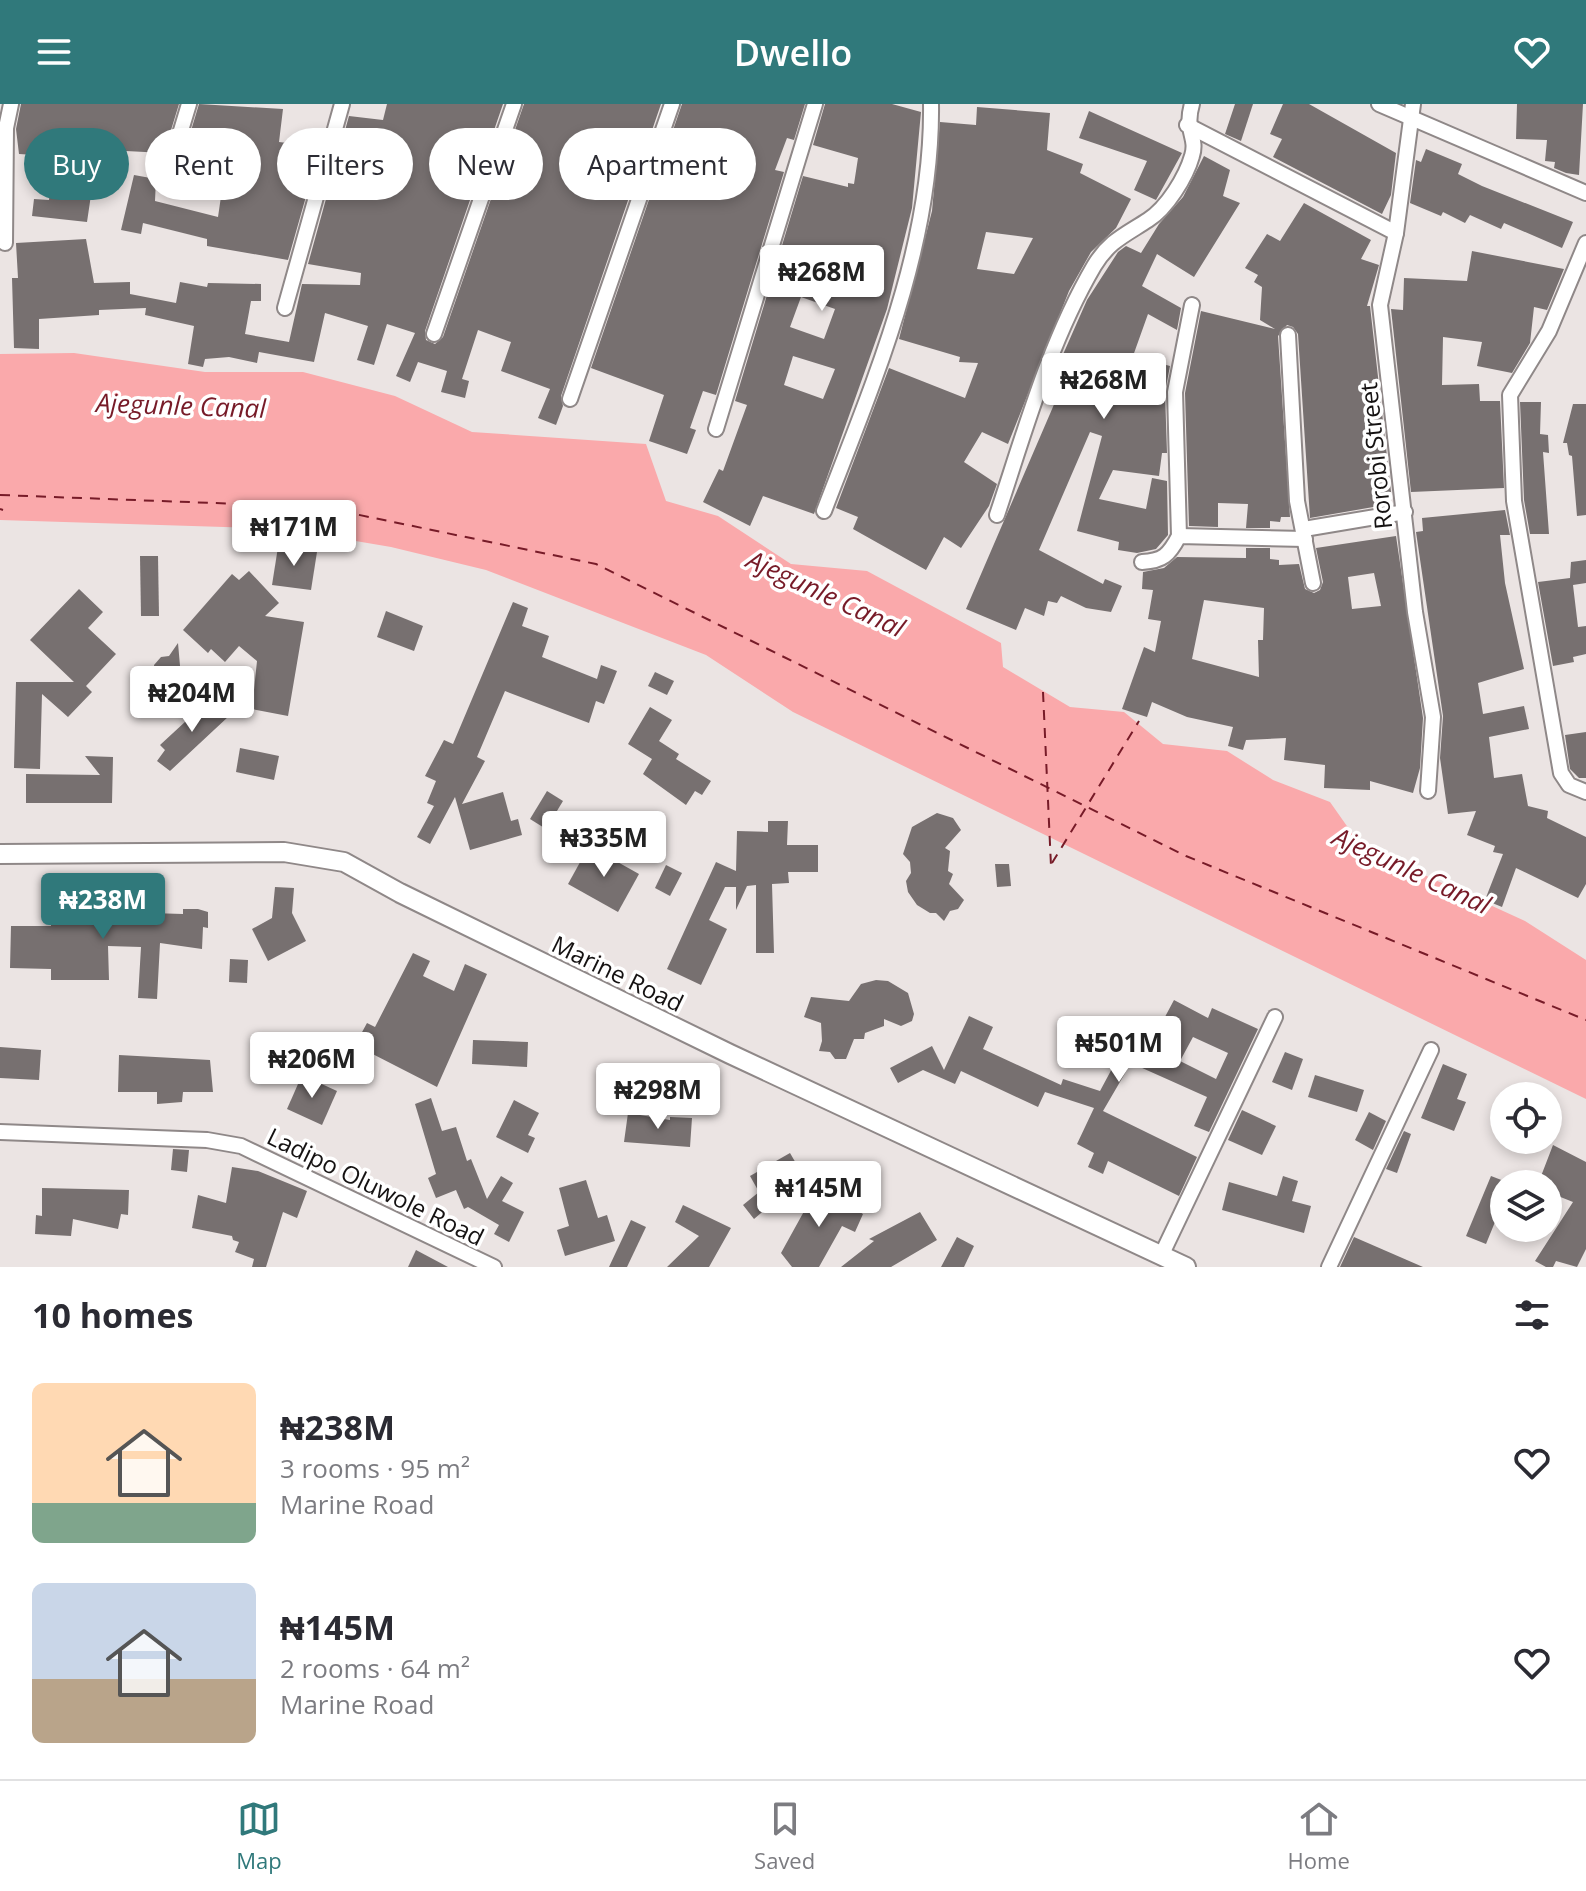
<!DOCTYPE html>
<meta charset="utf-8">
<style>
body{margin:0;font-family:"Open Sans",sans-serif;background:#f2f2f3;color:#2b2b33;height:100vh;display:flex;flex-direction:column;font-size:30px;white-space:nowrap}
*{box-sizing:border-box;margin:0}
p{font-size:26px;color:#7c7c81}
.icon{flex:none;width:44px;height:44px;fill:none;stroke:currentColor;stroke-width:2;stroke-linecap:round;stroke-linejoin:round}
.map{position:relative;height:1163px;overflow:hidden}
.panel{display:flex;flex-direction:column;background:#fff;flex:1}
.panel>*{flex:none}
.hud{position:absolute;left:24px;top:24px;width:800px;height:72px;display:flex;gap:16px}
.fabs{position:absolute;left:1490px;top:978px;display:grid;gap:16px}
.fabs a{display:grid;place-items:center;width:72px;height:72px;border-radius:50%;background:#fff;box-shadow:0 4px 12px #0003;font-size:40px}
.price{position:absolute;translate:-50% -68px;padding:0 18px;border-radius:8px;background:#fff;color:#222;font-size:26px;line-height:52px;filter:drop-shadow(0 2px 4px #0008)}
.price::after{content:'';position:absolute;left:50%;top:48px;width:24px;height:18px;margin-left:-12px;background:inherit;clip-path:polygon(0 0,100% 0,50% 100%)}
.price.on{background:#30797b;color:#fff}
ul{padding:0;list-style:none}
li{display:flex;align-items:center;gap:24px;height:200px;padding:0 32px}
li span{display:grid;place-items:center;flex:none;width:224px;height:160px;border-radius:12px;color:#555}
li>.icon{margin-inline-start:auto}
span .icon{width:96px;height:96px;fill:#fffc;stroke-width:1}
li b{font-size:34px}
h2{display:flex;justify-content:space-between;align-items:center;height:96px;padding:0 32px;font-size:34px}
.chip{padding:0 28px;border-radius:36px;background:#fff;box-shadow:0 4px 12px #0003;font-size:28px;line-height:72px}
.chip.on{background:#30797b;color:#fff}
header{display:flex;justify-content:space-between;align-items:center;height:104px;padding:0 32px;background:#30797b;color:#fff;font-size:36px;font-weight:600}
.dock{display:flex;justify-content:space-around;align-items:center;height:112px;border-top:2px solid #e1e1e2;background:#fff;font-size:22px;color:#7c7c81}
.dock a{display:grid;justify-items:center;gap:4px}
.dock .on{color:#30797b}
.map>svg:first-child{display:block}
</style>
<header><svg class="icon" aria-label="menu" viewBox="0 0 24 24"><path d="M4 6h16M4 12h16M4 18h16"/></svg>Dwello<svg class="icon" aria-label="heart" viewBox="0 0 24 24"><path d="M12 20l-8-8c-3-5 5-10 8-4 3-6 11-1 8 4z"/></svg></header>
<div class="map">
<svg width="1586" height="1163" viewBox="0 0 1586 1163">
<rect width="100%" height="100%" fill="#ebe4e3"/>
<!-- water -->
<path fill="#faa9ab" d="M74 249 205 268H303L395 292 472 328 646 340 666 397 718 412 791 460 867 467 1001 539 1003 563 1070 603 1124 608 1163 640 1227 647 1273 676 1330 698 1361 742 1525 817 1586 856V995L793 608 706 551 486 466 391 443 285 425 0 416V250Z"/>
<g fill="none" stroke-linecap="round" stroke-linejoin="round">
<!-- ferry -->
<g stroke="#771b28" stroke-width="2" stroke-dasharray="10 8" stroke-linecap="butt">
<path d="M0 391 321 403 596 460 1186 752 1586 916"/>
<path d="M0 405 3 406"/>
<path d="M1043 588 1051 762"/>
<path d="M1052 759 1139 617"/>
</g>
</g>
<!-- building -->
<g fill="#777070" fill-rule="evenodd">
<path d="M21 0H179L164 49 69 44 68 53 19 50 16 25Z"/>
<path d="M199 0 283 5 279 38 320 43 288 156 207 142V135L143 119 141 130 121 126 134 71 156 75 155 97 218 113 224 72 185 69 184 50Z"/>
<path d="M387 0H503L425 227 426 236 435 240 443 233 524 0H661L561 292 563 302 556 321 538 314 550 285 501 267 511 238 478 226 462 275 469 277 465 294 441 288 447 267 418 258 410 278 396 272 415 229 387 220 374 261 357 256 368 222 325 209 314 258 259 248 257 259 229 253 205 255 203 263 188 260 194 222 145 211 146 204 99 206V211L39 215V245L14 244 12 174H18L16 139 86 135 94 179 130 178V190L176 199 180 178 207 183 208 179 261 180V197H251L245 230 289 238 302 180 360 181 361 169 308 160 349 12 383 16Z"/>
<path d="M682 0H805L794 36 787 34 775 66 784 68 716 291 703 287 690 324 696 326 687 350 649 337 664 291 591 264Z"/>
<path d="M825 0H892L921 8 912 104 887 205 814 410 763 392 750 422 703 398 719 365 723 367 747 301 735 297 803 72 848 83V79L854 80 858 54 813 41ZM801 193 835 205 824 235 790 223ZM793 252 835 265 823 295 784 281Z"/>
<path d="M1235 0H1253L1241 37 1225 30Z"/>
<path d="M1283 0H1309L1396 49 1391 91 1382 110 1273 53 1282 35 1270 30Z"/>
<path d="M1517 0H1583L1579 71 1566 69 1554 64 1555 58 1545 57 1547 36 1516 35Z"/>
<path d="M977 3 1050 9 1047 46 1083 60 1080 69 1131 95 1116 124 1091 148 1069 187 1008 340 982 328 964 358 997 380 989 402 961 444 944 433 926 466 853 425 858 413 836 404 889 264 965 294 978 259 959 258 960 253 899 235 932 107 940 18 976 21ZM986 128 1033 134 1014 170 977 165Z"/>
<path d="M1089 7 1182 49 1156 96 1134 86 1147 57 1079 34Z"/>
<path d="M1426 45 1462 60 1458 70 1482 82 1573 118 1562 144 1504 119 1501 125 1470 111 1465 119 1443 108 1441 112 1410 99 1416 56 1421 58Z"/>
<path d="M1204 52 1230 66 1223 92 1240 99 1194 173 1157 150 1142 182 1181 204 1177 226 1148 210 1133 252 1170 262 1165 288 1167 349H1162L1159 372 1113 366 1099 395 1146 405 1152 374 1167 377 1168 431 1156 445 1137 449 1118 446 1119 438 1077 427 1102 332 1090 328 1039 446 1103 480 1105 475 1122 482 1111 508 1086 504 1061 492 1057 499 1048 497 1044 512 1025 504 1016 526 966 505 1068 268 1057 264 1087 196 1118 148 1126 142 1141 149 1159 120 1183 93Z"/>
<path d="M54 56 95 64 87 118 32 112 34 95 49 96Z"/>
<path d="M1304 99 1371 136 1361 155 1379 161 1367 202H1370L1391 388 1384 389 1385 401 1310 414 1298 230 1293 223 1287 221 1278 232 1290 413H1281L1280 418 1270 417V424H1246L1248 400 1218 399V423L1189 422 1185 289 1201 207 1275 225 1260 216 1262 183 1254 178 1258 171 1245 164 1267 130 1280 137Z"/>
<path d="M1472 147 1564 165 1547 206 1534 203 1530 239 1512 269 1477 262 1482 238 1443 233 1442 281 1479 280 1480 297H1500L1504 384 1411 388 1391 205 1403 206 1404 174 1467 177Z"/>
<path d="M1520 298H1541L1540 330 1548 331 1549 349 1543 348 1549 430H1530L1524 396Z"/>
<path d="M1573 300H1586V411L1577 412 1572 352 1569 351 1567 339H1563Z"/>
<path d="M1505 406 1510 431H1500L1505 479 1524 565 1478 579 1483 610 1524 602 1529 625 1489 633 1494 674 1522 670 1528 702 1548 707 1547 714 1586 733V780L1578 794 1516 764 1502 803 1485 796 1503 750 1493 748 1495 742 1467 731 1476 707 1448 710 1440 654 1443 612 1416 428 1423 427 1422 414Z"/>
<path d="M1396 432 1423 614 1420 664 1413 689 1370 677V686L1324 684 1325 661 1284 656 1286 634 1246 636 1243 646 1228 642 1233 623 1187 613 1152 598 1147 613 1122 605 1144 543 1155 548 1161 517 1148 515 1153 486 1142 485 1143 468 1164 464 1177 453 1246 454V444H1270V455L1279 456V461L1299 460 1305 485 1314 489 1320 486 1323 478 1316 444ZM1374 469 1381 502 1352 505 1348 473ZM1204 496 1264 504 1263 536H1258L1259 573 1192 555Z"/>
<path d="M278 443 317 448 311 486 272 481Z"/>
<path d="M140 452H158L159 512H141Z"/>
<path d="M1586 456V479L1573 481 1578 523 1586 522V550L1573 553 1574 558 1553 562 1538 478 1570 474 1571 458Z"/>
<path d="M249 467 279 499 265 512 304 518 288 612 252 605 257 557 239 542 225 558 211 545 208 549 183 526 232 470 239 476Z"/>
<path d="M79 485 103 508 88 524 116 550 86 582 92 588 68 613 42 590 40 665 14 664 16 578H74L30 536Z"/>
<path d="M513 498 528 504 522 522 549 532 542 553 597 575 601 561 617 567 604 600 596 597 589 619 505 587 477 653 485 657 462 700 503 688 511 717 518 715 522 731 470 746 455 693 430 740 417 733 434 702 427 699 436 677 425 672 444 636 453 640Z"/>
<path d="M386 507 423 522 414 547 377 533Z"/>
<path d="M178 539 183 596 157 598 154 561 161 553 169 552Z"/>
<path d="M655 568 674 577 667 591 648 582Z"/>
<path d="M212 593 229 612 170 667 157 657 165 646 160 641Z"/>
<path d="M650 603 672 616 659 637 679 650 676 655 711 677 702 691 695 687 686 701 643 670 652 655 628 640Z"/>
<path d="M1586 628V674H1579L1570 665 1565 631Z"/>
<path d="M240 644 279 652 274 676 236 668Z"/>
<path d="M85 652 113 653 112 699H26V670L100 671Z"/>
<path d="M547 687 563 697 546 725 530 715Z"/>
<path d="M937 709 953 714 961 726 945 744 950 747 948 767 953 770 949 780 964 796 958 805 950 807 944 817 936 809H930L917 801 908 788 906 777 911 769 910 758 903 750 912 723Z"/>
<path d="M768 717H788L787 741H818V768H788L789 779 772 780 774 849H756V781L747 782 736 806V783H725L709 816 727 825 701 881 667 865 716 758 736 767 737 727 768 728Z"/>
<path d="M589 742 639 770 618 808 568 780Z"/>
<path d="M995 760H1009L1011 782 997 783Z"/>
<path d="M666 761 682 769 670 792 655 784Z"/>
<path d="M275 783 294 784 292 809 306 837 268 857 252 825 272 814Z"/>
<path d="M50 796H82V802L119 803V808L183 810V805H198L208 808V824L203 823 202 845 160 839 157 895 138 894 141 843 108 842 109 876H51V865L10 864 11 822H51Z"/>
<path d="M413 849 430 857 423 872 454 887 465 860 487 870 437 983 355 941 367 919 375 923Z"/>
<path d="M230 855 248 856 247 879 229 878Z"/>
<path d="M876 876 888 877 908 889 914 910 912 917 901 922 884 915V922L865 929 864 935H854L846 955H835L830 948 819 947 822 937 821 919 804 913 811 893 849 897 861 880Z"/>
<path d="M1174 896 1208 914 1212 904 1258 925 1209 1028 1194 1022 1207 993 1131 959 1103 1007 1197 1053 1179 1092 1108 1057 1103 1070 1088 1063 1094 1049 1077 1040 1094 1004 1045 988 1038 1003 961 967 955 980 923 966 898 979 890 964 932 942 944 966 969 912 993 923 983 945 1061 981 1063 975 1100 987 1115 959 1108 956 1115 938 1122 941 1137 915 1158 926ZM1193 933 1228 949 1216 975 1180 957Z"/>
<path d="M473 936 528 938 527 963 472 960Z"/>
<path d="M0 943 41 946 39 976 0 974Z"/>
<path d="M1285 948 1303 955 1292 986 1272 978Z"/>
<path d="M119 951 210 956 213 988H183L182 998 157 1000V988H118Z"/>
<path d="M1443 960 1467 970 1457 995 1466 998 1454 1027 1421 1014Z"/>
<path d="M302 971 337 987 322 1021 287 1005Z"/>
<path d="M1315 971 1364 986 1357 1008 1308 993Z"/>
<path d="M431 994 442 1027 456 1023 467 1057 471 1055 487 1095 501 1072 513 1079 502 1097 524 1108 509 1138 494 1130 499 1121 468 1103 464 1105 456 1086 436 1094 428 1074 436 1070 415 1000Z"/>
<path d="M514 996 539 1009 528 1031 535 1034 528 1049 496 1033Z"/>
<path d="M1242 1006 1276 1022 1262 1051 1228 1036Z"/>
<path d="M1369 1008 1386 1017 1373 1046 1355 1036Z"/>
<path d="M628 1009 670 1016V1013L692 1014 690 1043 624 1038Z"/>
<path d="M1404 1027 1411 1030 1397 1069 1386 1065Z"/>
<path d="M1553 1041 1586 1058V1145L1577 1163 1556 1157 1553 1163H1546L1535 1157 1573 1098 1548 1088V1080H1538Z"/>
<path d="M173 1045 189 1046 187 1068 171 1066Z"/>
<path d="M790 1049 804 1073 754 1115 743 1101 759 1088 750 1072Z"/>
<path d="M232 1063 258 1067 307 1087 297 1114 283 1108 266 1163H252L254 1155 235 1148 239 1138 233 1136 232 1132 192 1124 198 1091 226 1099Z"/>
<path d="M1283 1072 1298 1077 1292 1097 1311 1102 1304 1129 1222 1106 1229 1078 1277 1092Z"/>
<path d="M1491 1072 1504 1077V1096L1486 1140 1466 1132Z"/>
<path d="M586 1076 598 1114 607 1111 615 1137 565 1152 557 1126 569 1122 559 1084Z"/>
<path d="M818 1082 863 1110 855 1128 842 1122 819 1163H792L781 1149Z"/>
<path d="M42 1084 129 1086 128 1111 121 1110 118 1125 73 1115 71 1132 35 1130 36 1111 42 1112Z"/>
<path d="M683 1101 731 1124 709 1163H667L699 1132 675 1118Z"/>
<path d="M920 1108 937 1136 891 1163H841L874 1137 869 1135Z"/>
<path d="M631 1116 646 1123 627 1163H609Z"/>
<path d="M957 1133 974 1142 964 1163H941Z"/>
<path d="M1354 1133 1423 1163H1340Z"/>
<path d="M416 1146 448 1163H408Z"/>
</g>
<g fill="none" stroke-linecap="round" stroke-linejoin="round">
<!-- minor casing -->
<g stroke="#8f8888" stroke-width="18">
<g id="minor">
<path d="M1379 0 1586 89"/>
<path d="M1413 0 1396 129 1380 201 1415 508 1433 613 1428 687"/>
<path d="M1187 21 1396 129"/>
<path d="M166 76 189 0"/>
<path d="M5 139 6 24 11 0"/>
<path d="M1586 139 1549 227 1510 291 1514 397 1561 669 1569 681 1586 688"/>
<path d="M285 204 342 0"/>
<path d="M434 230 514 0"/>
<path d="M1288 231 1297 397 1313 479"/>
<path d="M570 295 672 0"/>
<path d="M716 325 815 0"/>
<path d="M824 407C874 277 933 142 931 0"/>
<path d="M997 411C1025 327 1049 239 1094 162 1109 137 1125 131 1148 116 1167 104 1186 73 1192 52 1198 33 1184 27 1192 0"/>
<path d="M1304 425 1405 408"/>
<path d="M1179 432 1175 288 1192 201"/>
<path d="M1142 458C1163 457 1169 451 1179 432L1305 435"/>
<path d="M0 1028 207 1036 241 1042 494 1163"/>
<path d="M1161 1152 1275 913"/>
<path d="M1329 1163 1431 946"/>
</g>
</g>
<!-- tertiary casing -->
<g stroke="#8f8888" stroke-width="22">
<path id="tertiary" d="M0 750 284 748 344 758 400 789 730 950 1186 1163"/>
</g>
<!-- minor -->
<use href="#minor" stroke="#fff" stroke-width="14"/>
<!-- tertiary -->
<use href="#tertiary" stroke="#fff" stroke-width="18"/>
</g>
<g text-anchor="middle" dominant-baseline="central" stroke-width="7" stroke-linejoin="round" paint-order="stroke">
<!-- street labels -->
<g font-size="24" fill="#151212" stroke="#fff">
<text transform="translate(1375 352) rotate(-96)">Rorobi Street</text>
<text transform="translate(618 869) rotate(26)">Marine Road</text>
<text transform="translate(376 1082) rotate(26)">Ladipo Oluwole Road</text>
</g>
<!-- water labels -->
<g font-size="26" font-style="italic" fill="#771b28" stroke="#fff">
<text transform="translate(181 301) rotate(2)">Ajegunle Canal</text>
<text transform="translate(826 489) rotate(25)">Ajegunle Canal</text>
<text transform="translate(1412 766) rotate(25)">Ajegunle Canal</text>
</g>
</g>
</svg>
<div class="fabs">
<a><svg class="icon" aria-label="locate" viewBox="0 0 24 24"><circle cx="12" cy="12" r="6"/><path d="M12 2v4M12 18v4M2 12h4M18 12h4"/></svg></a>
<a><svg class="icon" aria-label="layers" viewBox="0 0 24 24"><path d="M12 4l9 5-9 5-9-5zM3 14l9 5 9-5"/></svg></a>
</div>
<b class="price" style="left:822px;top:209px">₦268M</b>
<b class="price" style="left:1104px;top:317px">₦268M</b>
<b class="price" style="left:294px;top:464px">₦171M</b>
<b class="price" style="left:192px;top:630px">₦204M</b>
<b class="price" style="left:604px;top:775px">₦335M</b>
<b class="price on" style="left:103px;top:837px">₦238M</b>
<b class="price" style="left:1119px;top:980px">₦501M</b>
<b class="price" style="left:312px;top:996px">₦206M</b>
<b class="price" style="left:658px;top:1027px">₦298M</b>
<b class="price" style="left:819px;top:1125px">₦145M</b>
<div class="hud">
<a class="chip on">Buy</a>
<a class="chip">Rent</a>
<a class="chip">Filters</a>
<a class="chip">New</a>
<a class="chip">Apartment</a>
</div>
</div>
<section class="panel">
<h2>10 homes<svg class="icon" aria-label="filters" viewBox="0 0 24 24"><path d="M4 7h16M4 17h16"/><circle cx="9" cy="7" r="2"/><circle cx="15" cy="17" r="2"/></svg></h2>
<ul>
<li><span style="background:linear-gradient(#ffd9b3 75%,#7fa58c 0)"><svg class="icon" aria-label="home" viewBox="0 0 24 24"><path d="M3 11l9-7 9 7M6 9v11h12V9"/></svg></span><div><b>₦238M</b><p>3 rooms · 95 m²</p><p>Marine Road</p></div><svg class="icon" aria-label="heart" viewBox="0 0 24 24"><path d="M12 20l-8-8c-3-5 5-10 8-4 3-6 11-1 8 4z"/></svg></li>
<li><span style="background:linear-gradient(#c9d6e8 60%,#b9a48a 0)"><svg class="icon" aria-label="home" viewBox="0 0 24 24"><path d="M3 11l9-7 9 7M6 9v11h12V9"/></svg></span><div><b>₦145M</b><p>2 rooms · 64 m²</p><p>Marine Road</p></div><svg class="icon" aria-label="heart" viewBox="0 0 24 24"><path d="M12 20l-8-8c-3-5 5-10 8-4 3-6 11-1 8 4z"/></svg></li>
</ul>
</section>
<nav class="dock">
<a class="on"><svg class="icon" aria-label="map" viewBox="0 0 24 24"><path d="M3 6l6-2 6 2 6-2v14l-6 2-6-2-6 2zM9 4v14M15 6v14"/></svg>Map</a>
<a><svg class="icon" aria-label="saved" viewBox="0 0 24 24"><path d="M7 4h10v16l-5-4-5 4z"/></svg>Saved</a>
<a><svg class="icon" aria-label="home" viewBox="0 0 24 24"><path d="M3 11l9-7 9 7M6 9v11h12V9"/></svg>Home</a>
</nav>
